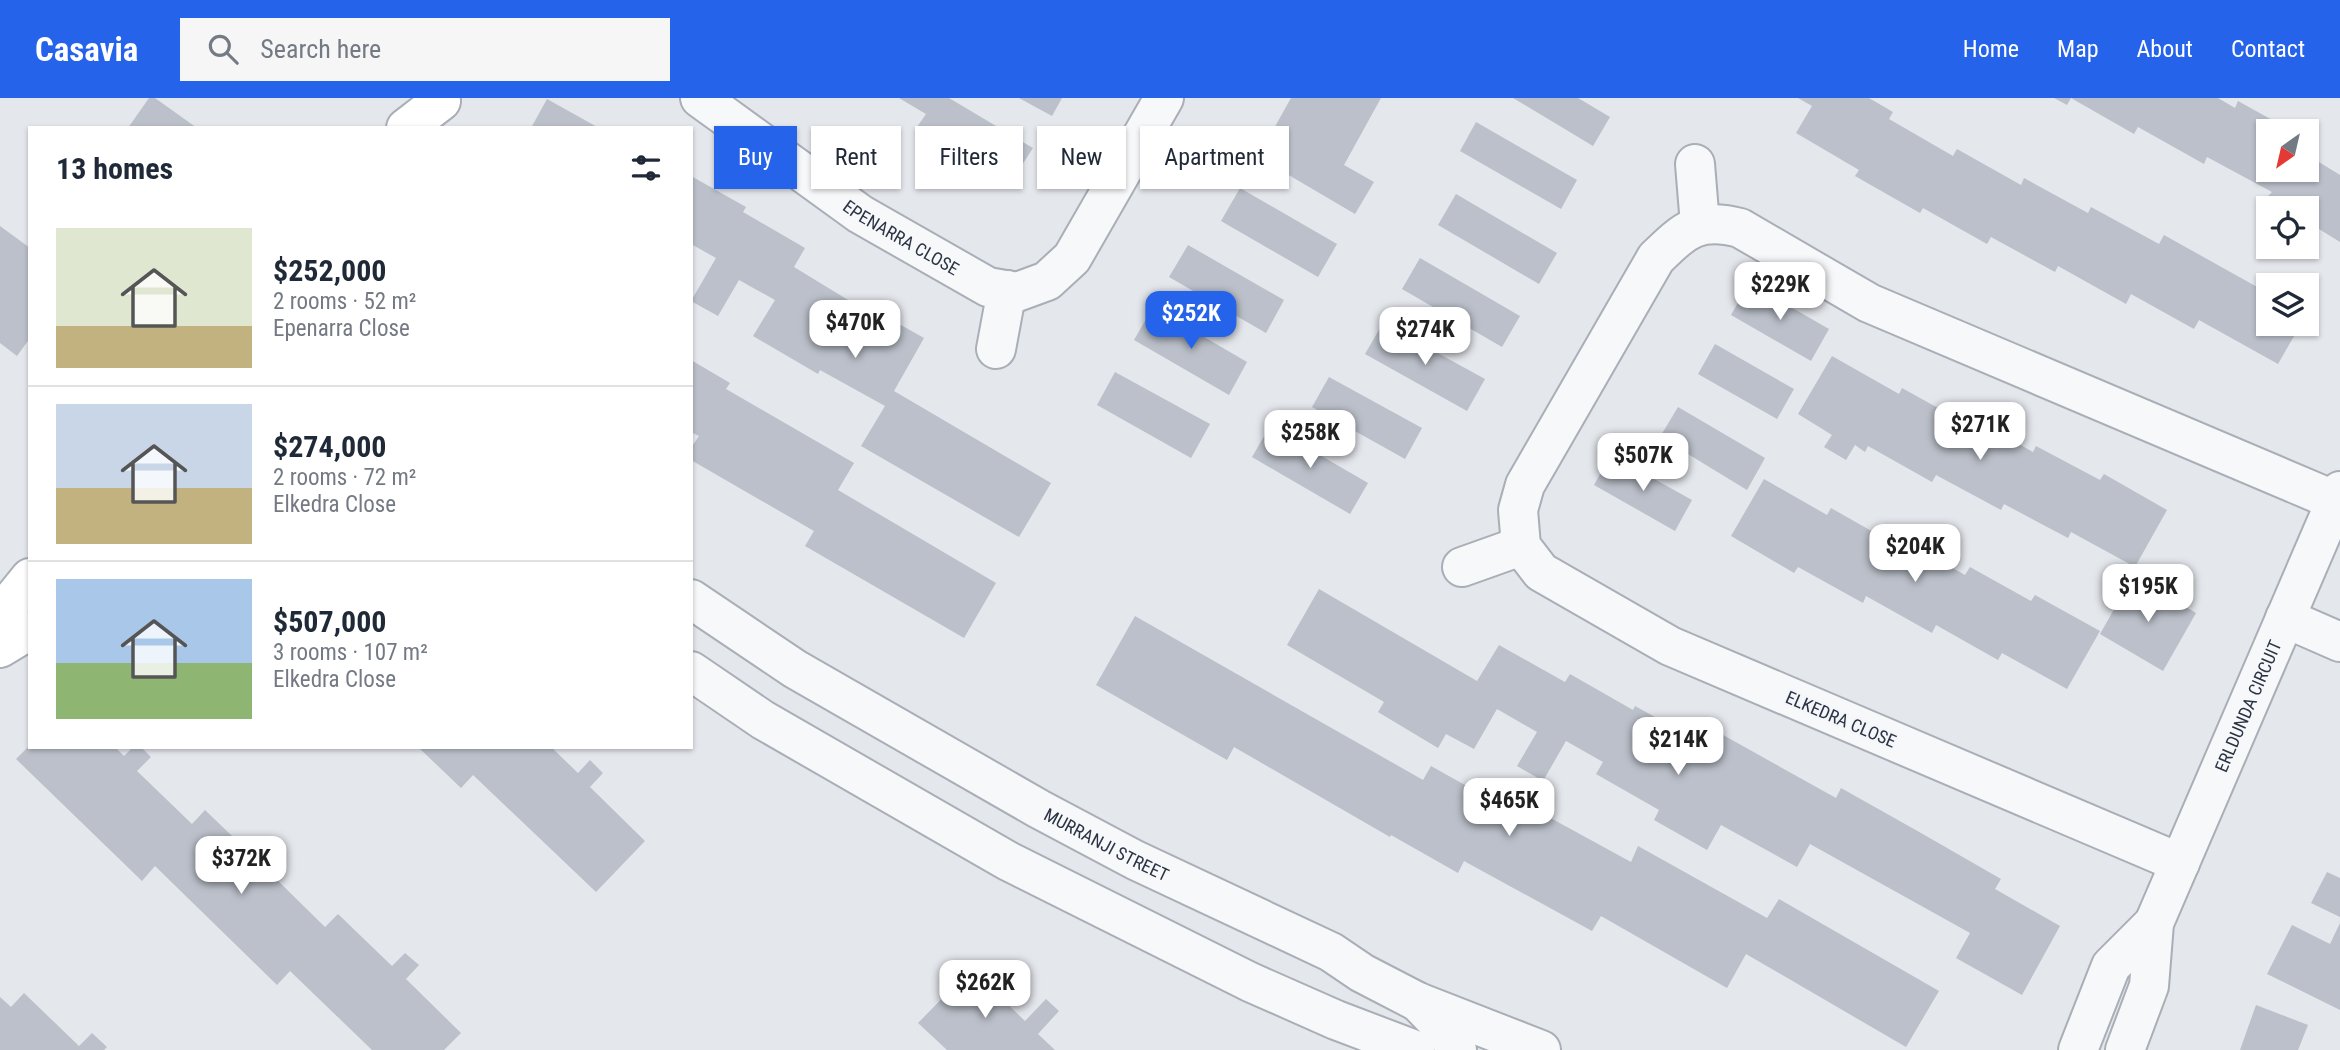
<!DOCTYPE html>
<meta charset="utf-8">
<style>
body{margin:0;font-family:"Roboto Condensed",sans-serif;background:#f6f6f7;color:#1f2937;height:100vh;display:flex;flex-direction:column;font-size:26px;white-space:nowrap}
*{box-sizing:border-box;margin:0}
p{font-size:23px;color:#747a83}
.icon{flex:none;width:38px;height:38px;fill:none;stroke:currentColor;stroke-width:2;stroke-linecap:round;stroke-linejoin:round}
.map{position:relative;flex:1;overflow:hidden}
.side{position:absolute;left:28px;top:28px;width:665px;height:623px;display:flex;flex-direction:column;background:#fff;border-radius:0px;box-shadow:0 2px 5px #0004}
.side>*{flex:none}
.top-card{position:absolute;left:714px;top:28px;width:665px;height:63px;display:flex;gap:14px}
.needle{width:46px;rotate:214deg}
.buttons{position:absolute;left:2256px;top:21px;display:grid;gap:14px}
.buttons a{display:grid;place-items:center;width:63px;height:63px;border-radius:0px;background:#fff;box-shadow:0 2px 5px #0004;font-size:35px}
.price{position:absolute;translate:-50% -60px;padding:0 16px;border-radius:14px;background:#fff;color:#222;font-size:23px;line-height:46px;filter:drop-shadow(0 2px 4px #0008)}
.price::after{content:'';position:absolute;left:50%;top:42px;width:21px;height:16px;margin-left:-10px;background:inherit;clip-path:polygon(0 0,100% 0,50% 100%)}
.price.on{background:#2563eb;color:#fff}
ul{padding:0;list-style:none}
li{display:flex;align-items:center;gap:21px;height:175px;padding:0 28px}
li+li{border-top:2px solid #e0e1e3}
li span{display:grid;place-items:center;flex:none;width:196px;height:140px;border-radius:0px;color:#555}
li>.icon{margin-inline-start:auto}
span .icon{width:84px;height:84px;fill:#fffc;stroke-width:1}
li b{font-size:30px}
h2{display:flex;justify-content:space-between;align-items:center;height:84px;padding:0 28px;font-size:30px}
.chip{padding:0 24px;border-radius:0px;background:#fff;box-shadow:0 2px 5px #0004;font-size:24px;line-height:63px}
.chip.on{background:#2563eb;color:#fff}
header{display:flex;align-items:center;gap:42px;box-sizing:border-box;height:98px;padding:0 35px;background:#2563eb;color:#fff}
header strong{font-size:33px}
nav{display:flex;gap:38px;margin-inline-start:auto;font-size:24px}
.search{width:490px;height:63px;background:#f6f6f7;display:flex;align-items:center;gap:18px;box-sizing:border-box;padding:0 24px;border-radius:0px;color:#747a83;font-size:26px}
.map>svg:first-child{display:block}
</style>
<header>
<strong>Casavia</strong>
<div class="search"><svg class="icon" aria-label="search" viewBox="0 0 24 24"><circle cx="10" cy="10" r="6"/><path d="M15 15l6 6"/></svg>Search here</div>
<nav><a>Home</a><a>Map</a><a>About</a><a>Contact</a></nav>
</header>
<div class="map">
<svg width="2340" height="952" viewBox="0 0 2340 952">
<rect width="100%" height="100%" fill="#e4e7ec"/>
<!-- building -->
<g fill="#bbc0ca">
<path d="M149 0H155L197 30H128Z"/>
<path d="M899 0H949L1033 50 1013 81 917 29 926 16Z"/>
<path d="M1019 0H1062L1052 18Z"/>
<path d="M1291 0H1381L1344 67 1374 84 1355 116 1258 59Z"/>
<path d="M1513 0H1578L1610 19 1593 48Z"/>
<path d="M1798 0H1869L1893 14 1889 21 1953 58 1957 51 2021 87 2024 80 2088 115 2091 109 2159 146 2164 137 2268 195V226H2301L2278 266 2199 222 2194 231 2131 196 2126 206 2058 168 2055 174 1991 139 1987 146 1923 110 1920 115 1855 78 1859 72 1796 35 1812 8Z"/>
<path d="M2054 0H2218L2235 10 2238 3 2292 33H2268V72H2306V56L2340 77V144L2306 123V110H2285L2267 99 2272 94 2207 59 2204 66 2138 29 2134 36 2071 0 2067 7Z"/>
<path d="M547 1 599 30H531Z"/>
<path d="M1476 24 1577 82 1561 111 1460 53Z"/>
<path d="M691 78 746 109 743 114 805 150 794 169 858 208 860 204 924 240 894 293 1051 385 1019 439 861 348 885 308 820 272 818 276 753 238 775 202 739 182 718 218 691 203 716 160 691 146Z"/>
<path d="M1240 90 1337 146 1318 179 1221 123Z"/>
<path d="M1456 96 1557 155 1539 186 1438 127Z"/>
<path d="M0 128 30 150V240L17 258 0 245Z"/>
<path d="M1188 147 1284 202 1266 235 1169 179Z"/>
<path d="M1420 160 1520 218 1502 249 1402 191Z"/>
<path d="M1749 185 1829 231 1811 263 1731 217Z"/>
<path d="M1153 209 1247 264 1229 297 1134 242Z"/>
<path d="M1383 225 1485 281 1467 313 1365 256Z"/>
<path d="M1715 246 1794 291 1777 321 1698 276Z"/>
<path d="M1832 258 1899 296 1902 290 1965 325 1969 318 2033 354 2036 348 2100 382 2104 376 2167 412 2135 469 2071 434 2068 440 2004 406 2001 412 1936 377 1932 384 1868 348 1865 354 1855 347 1846 362 1824 349 1832 337 1798 316Z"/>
<path d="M691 262 730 285 726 291 854 365 838 392 996 485 964 540 805 448 814 433 691 362V350L699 338 691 334Z"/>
<path d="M1115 274 1210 326 1191 360 1097 307Z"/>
<path d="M1329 279 1422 330 1405 361 1312 309Z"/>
<path d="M1678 309 1765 360 1747 392 1660 339Z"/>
<path d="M1270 328 1368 385 1350 416 1252 359Z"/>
<path d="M1611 357 1692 402 1675 433 1594 387Z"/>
<path d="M1764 381 1827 417 1831 410 1896 447 1900 440 1965 477 1970 469 2031 503 2035 497 2100 533 2067 591 2002 555 1998 562 1936 527 1932 535 1866 498 1863 505 1798 469 1794 475 1731 438Z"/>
<path d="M2133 478 2196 515 2163 573 2100 536Z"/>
<path d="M1319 491 1477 583 1499 547 1565 584 1570 576 1633 612 1635 608 1698 643 1707 628 1836 700 1841 690 1921 735 2001 781 1995 791 2060 828 2022 897 1956 860 1970 835 1810 746 1797 769 1721 727 1707 752 1654 722 1659 712 1596 676 1603 664 1566 643 1543 683 1517 668 1537 634 1497 611 1474 651 1446 636 1438 650 1378 614 1384 604 1287 547Z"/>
<path d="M1135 518 1423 682 1431 668 1497 705 1503 694 1631 764 1638 748 1767 820 1779 801 1939 893 1906 949 1746 856 1727 890 1601 818 1592 833 1464 763 1458 775 1391 737 1390 739 1234 649 1227 662 1096 587Z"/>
<path d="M30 647V649H115L124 658 133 649H141L151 659 137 673 192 726 205 712 259 764 272 751 284 764 272 777 325 829 338 816 392 868 405 855 419 867 406 881 461 935 444 952H372L290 873 277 887 155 768 142 783 16 661Z"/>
<path d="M418 649H551L578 675 590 662 603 675 590 689 645 743 596 794 473 677 461 690Z"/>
<path d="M2327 774 2340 780V819L2311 805Z"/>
<path d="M2340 825V912L2267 876 2292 827 2330 846Z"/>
<path d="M971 871 1025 923 1046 901 1059 913 1038 936 1055 952H947L918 925Z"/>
<path d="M24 895 79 948 92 935 107 949 104 952H0V899L11 909Z"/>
<path d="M2256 907 2308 927 2298 952H2240Z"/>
</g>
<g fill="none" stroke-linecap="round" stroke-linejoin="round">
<!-- minor casing -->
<g stroke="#a9aeb7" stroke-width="42">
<g id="minor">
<path id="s1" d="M700 0 860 116 988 189 1017 194 1047 183 1072 160 1164 0"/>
<path d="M1695 66 1700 127"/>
<path d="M996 251 1007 192"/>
<path d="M1462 469 1521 448"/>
<path d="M2285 520 2340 544"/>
<path d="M2180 765 1670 548 1541 474 1521 448 1518 412 1525 387 1656 160C1685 132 1698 119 1740 130L1869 205 2336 403"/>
<path d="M1418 904 1444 931 1457 952"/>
<path d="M2078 952 2111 868 2154 825"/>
<path id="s2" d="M2125 952 2149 888 2154 825 2340 393"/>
</g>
</g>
<!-- tertiary casing -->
<g stroke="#a9aeb7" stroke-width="42">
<g id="tertiary">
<path id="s3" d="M691 501 795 571 1039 711 1135 762 1331 854 1362 875 1418 904 1541 952"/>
<path d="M691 573 763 622 1008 763 1250 884 1336 922 1415 952"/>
</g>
</g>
<!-- secondary casing -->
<g stroke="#a9aeb7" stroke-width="42">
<g id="secondary">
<path d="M406 30 441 3"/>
<path d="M0 517 30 480"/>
<path d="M0 550 30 532"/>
</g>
</g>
<!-- minor -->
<use href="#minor" stroke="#f7f8fa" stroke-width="38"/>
<!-- tertiary -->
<use href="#tertiary" stroke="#f7f8fa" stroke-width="38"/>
<!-- secondary -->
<use href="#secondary" stroke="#fff" stroke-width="38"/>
</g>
<g text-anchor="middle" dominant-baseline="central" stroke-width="5" stroke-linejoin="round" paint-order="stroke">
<!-- street labels -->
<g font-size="18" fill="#2b3445" stroke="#f4f6f9">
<text stroke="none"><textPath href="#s1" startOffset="245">EPENARRA CLOSE</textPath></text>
<text stroke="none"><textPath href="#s2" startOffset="368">ERLDUNDA CIRCUIT</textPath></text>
<text transform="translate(1841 621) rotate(23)">ELKEDRA CLOSE</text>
<text stroke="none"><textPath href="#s3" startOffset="483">MURRANJI STREET</textPath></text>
</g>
</g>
</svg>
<div class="buttons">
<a><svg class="needle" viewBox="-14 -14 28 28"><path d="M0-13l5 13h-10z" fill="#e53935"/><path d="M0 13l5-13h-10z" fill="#747a83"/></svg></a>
<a><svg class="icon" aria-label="locate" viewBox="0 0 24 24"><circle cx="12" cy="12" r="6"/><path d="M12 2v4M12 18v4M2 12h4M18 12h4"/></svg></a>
<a><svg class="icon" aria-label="layers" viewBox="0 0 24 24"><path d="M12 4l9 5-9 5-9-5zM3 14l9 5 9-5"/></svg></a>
</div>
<b class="price" style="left:1780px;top:224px">$229K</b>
<b class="price on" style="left:1191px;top:253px">$252K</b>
<b class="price" style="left:855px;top:262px">$470K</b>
<b class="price" style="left:1425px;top:269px">$274K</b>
<b class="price" style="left:1980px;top:364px">$271K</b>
<b class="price" style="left:1310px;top:372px">$258K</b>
<b class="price" style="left:1643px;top:395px">$507K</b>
<b class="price" style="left:1915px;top:486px">$204K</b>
<b class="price" style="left:2148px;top:526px">$195K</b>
<b class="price" style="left:1678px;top:679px">$214K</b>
<b class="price" style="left:1509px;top:740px">$465K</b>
<b class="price" style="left:241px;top:798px">$372K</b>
<b class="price" style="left:985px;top:922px">$262K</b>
<div class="top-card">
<a class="chip on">Buy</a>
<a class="chip">Rent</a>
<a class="chip">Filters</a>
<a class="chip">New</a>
<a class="chip">Apartment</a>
</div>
<section class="side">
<h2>13 homes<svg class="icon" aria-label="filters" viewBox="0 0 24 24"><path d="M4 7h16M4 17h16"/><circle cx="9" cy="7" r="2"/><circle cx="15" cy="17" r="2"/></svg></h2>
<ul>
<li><span style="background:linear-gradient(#dfe7d0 70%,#c2b280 0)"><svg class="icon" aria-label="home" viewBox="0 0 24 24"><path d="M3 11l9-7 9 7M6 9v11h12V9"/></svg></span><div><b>$252,000</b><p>2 rooms · 52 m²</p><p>Epenarra Close</p></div></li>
<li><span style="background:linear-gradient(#c9d6e8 60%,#c2b280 0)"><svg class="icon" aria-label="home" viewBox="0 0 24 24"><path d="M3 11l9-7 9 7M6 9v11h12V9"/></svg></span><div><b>$274,000</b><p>2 rooms · 72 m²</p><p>Elkedra Close</p></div></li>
<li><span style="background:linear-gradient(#a9c7e8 60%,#8fb573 0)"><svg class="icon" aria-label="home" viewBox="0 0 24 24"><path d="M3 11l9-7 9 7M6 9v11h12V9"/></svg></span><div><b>$507,000</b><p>3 rooms · 107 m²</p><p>Elkedra Close</p></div></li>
</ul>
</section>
</div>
